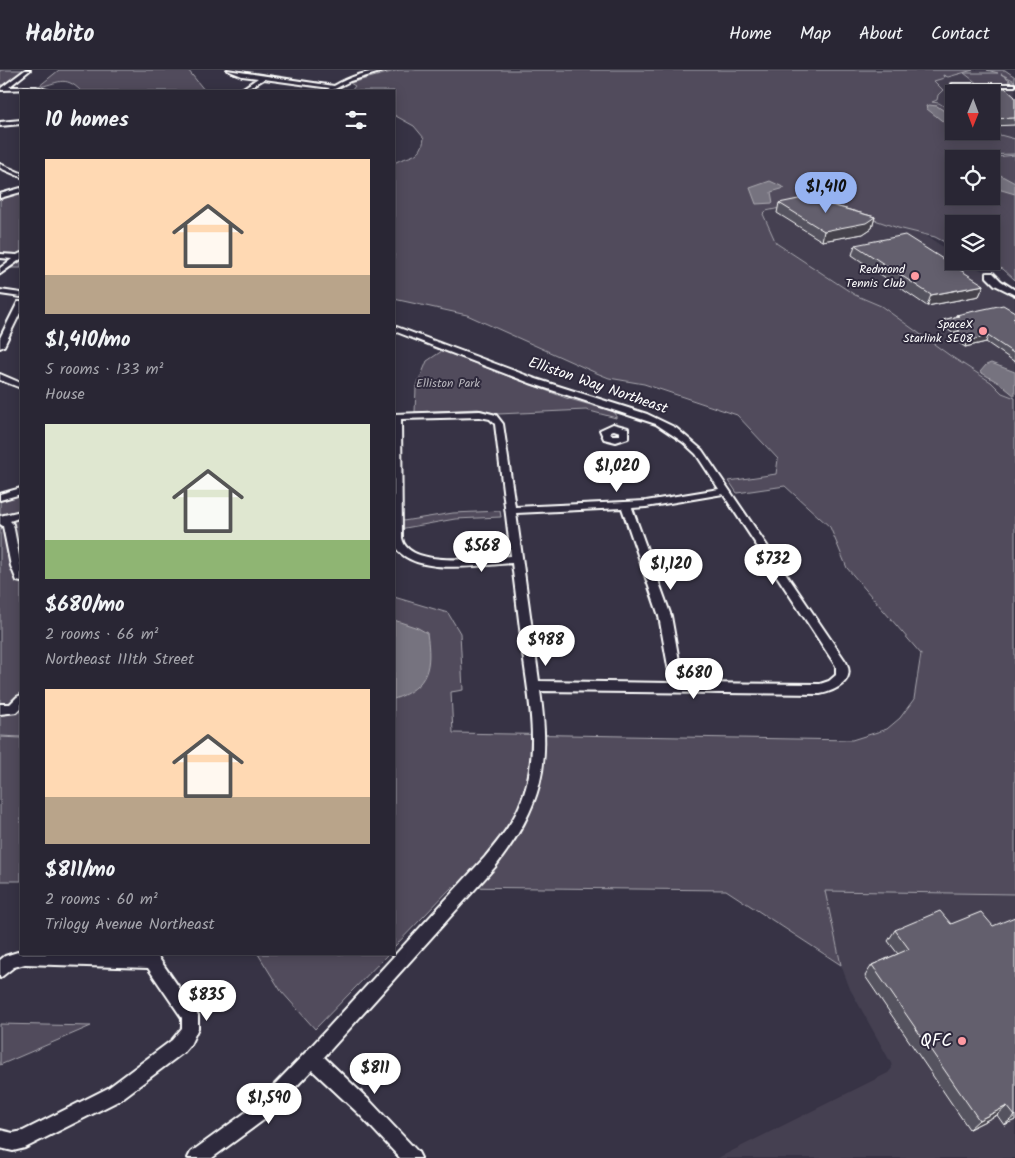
<!DOCTYPE html>
<meta charset="utf-8">
<style>
body{margin:0;font-family:Kalam,sans-serif;background:#353240;color:#f1f3f6;height:100vh;display:flex;flex-direction:column;font-size:19px;white-space:nowrap}
*{box-sizing:border-box;margin:0}
p{font-size:16px;color:#a5a5ac}
.icon{flex:none;width:28px;height:28px;fill:none;stroke:currentColor;stroke-width:2;stroke-linecap:round;stroke-linejoin:round}
.map{position:relative;flex:1;overflow:hidden}
.drawer{position:absolute;left:20px;top:20px;width:375px;height:865px;display:flex;flex-direction:column;background:#292634;border-radius:0px;box-shadow:0 2px 12px #0003,0 0 0 1px #45434f}
.drawer>*{flex:none}
.needle{width:32px;rotate:181deg}
.tools{position:absolute;left:945px;top:15px;display:grid;gap:10px}
.tools a{display:grid;place-items:center;width:55px;height:55px;border-radius:0px;background:#292634;box-shadow:0 2px 12px #0003,0 0 0 1px #45434f;font-size:25px}
.price{position:absolute;translate:-50% -42px;padding:0 11px;border-radius:18px;background:#fff;color:#222;font-size:16px;line-height:32px;filter:drop-shadow(0 1px 2px #0008)}
.price::after{content:'';position:absolute;left:50%;top:30px;width:15px;height:11px;margin-left:-8px;background:inherit;clip-path:polygon(0 0,100% 0,50% 100%)}
.price.current{background:#95b2f1;color:#111}
ul{padding:0;list-style:none}
li{display:grid;align-content:center;gap:10px;height:265px;padding:0 25px}
li span{display:grid;place-items:center;height:155px;border-radius:0px;color:#555}
li>.icon{margin-inline-start:auto}
span .icon{width:90px;height:90px;fill:#fffc;stroke-width:1}
li b{font-size:21px}
h2{display:flex;justify-content:space-between;align-items:center;height:60px;padding:0 25px;font-size:21px}
header{display:flex;align-items:center;gap:30px;box-sizing:border-box;height:70px;padding:0 25px;background:#292634;border-bottom:1px solid #45434f}
header strong{font-size:24px}
nav{display:flex;gap:28px;margin-inline-start:auto;font-size:18px}
.map>svg:first-child{display:block}
</style>
<header>
<strong>Habito</strong>
<nav><a>Home</a><a>Map</a><a>About</a><a>Contact</a></nav>
</header>
<div class="map">
<svg width="1015" height="1088" viewBox="0 0 1015 1088">
<rect width="100%" height="100%" fill="#373345"/>
<filter id="ink" filterUnits="userSpaceOnUse"><feTurbulence type="fractalNoise" baseFrequency=".02" numOctaves="2"/><feDisplacementMap in="SourceGraphic" scale="10" xChannelSelector="R" yChannelSelector="G"/><feConvolveMatrix kernelMatrix="1 2 1 2 8 2 1 2 1" color-interpolation-filters="sRGB"/></filter>
<g filter="url(#ink)">
<!-- built -->
<g fill="#444051">
<path d="M920 0H999L1015 5V69L985 61H991V24H954V43L930 27Z"/>
<path d="M817 130 925 165 954 184V191H965L990 205 1015 223V328L1002 323 991 312 952 287 881 236 855 225 776 173 763 144 764 142Z"/>
<path d="M824 821 1015 824V1088H718L888 1003 892 998 891 993 850 919 841 895Z"/>
</g>
<!-- green -->
<g fill="#514c5c" stroke="#a8a6ae">
<path d="M0 0H28L0 22Z"/>
<path d="M59 0H188L205 21H81C64 4 58 14 38 17Z"/>
<path d="M399 0H973L948 7 943 5 944 8 934 11 943 20 938 25 937 30 932 32 939 33 954 43V48L937 36 926 37 950 57H954V61H985L1015 69V84L981 85V89H954V126H991V89L987 88 1015 85V210L1003 199 977 191H991V154H954V177L935 167 898 158 817 130 766 141 763 144 776 173 855 225 881 236 952 287 991 312 1002 323 1015 328V824L825 821 841 895 726 820 452 817 394 877V527L448 543 460 563 463 620 451 622 453 663 852 670 887 659 900 648 914 629 921 584 847 498 830 457 785 416 737 423 729 411 776 404 778 389 737 345 644 314 609 308 594 302 467 245 394 229V93C409 85 422 88 424 68L414 56 394 45V21H351L355 16 350 13Z"/>
<path d="M987 0H1005L1015 7V11L1001 4 1010 10 1008 11H1015V14H978L964 3H998Z"/>
<path d="M21 120V198H6L18 188 0 186V126Z"/>
<path d="M442 281 566 328 612 341 616 344V348L586 340 498 344 478 339 415 342 416 318 427 291Z"/>
<path d="M21 421V667L0 666V427Z"/>
<path d="M500 441 501 447 455 449 394 460V454L397 452 453 443Z"/>
<path d="M0 667 21 668V811H0Z"/>
<path d="M258 884H388L315 959 281 921Z"/>
<path d="M0 954 91 956 0 995Z"/>
</g>
<!-- water -->
<g fill="#76737f" stroke="#adabb2">
<path d="M929 35 937 36 954 48V57H950L927 39 926 36Z"/>
<path d="M991 100 1015 113V124L991 117Z"/>
<path d="M770 111 785 118 771 122 773 133 756 134 750 118Z"/>
<path d="M991 293 1015 302V326L999 313 980 302 986 295Z"/>
<path d="M394 550 418 558 427 563C432 597 429 617 394 629Z"/>
</g>
<g fill="none" stroke-linecap="round" stroke-linejoin="round">
<!-- minor casing -->
<g stroke="#fff" stroke-width="4">
<g id="minor">
<path d="M25 0H30L9 17H36L50 21 36 19 1 20V18Z"/>
<path d="M227 0 334 16C349 7 369 0 387 0L350 11 331 21H326L330 18 264 9 244 21H239L258 8 242 6Z"/>
<path d="M952 14H1015V16H954Z"/>
<path d="M21 50V54L0 56V52Z"/>
<path d="M0 94 21 103V107L0 98Z"/>
<path d="M21 118V122L0 128V124Z"/>
<path d="M21 183V189L0 204V198L12 189 0 188V184L17 185Z"/>
<path d="M987 203H993L1001 211 1015 220V225L995 215 987 207Z"/>
<path d="M0 220 21 223V227L0 224Z"/>
<path d="M18 232H21V241L4 276 0 278V268Z"/>
<path d="M394 256 536 309 647 344 676 358 702 380 846 592C856 611 835 621 820 624L540 621C551 698 542 735 495 797L324 987 371 1032 418 1082 421 1088H400L359 1044 312 1000 265 1049 212 1088H188L191 1082 253 1037 306 982 485 787C497 772 511 756 519 737 540 691 531 639 524 591 520 558 516 526 512 493 481 495 412 507 394 475V344L480 341 496 345 503 354 515 437 646 431 719 419 696 384 683 372 656 354 530 313 394 261ZM480 347 490 349 495 354 511 486C488 487 408 500 402 468L401 349ZM723 424 836 596V605L829 611 820 614 683 613 671 546 632 438 646 437ZM622 438 659 546 671 613 539 611 516 443Z"/>
<path d="M0 304 21 313V318L0 310Z"/>
<path d="M613 354 628 358V368L616 372 604 369 600 360ZM614 360 620 362V365H611L610 361Z"/>
<path d="M21 418V424L0 430V424Z"/>
<path d="M21 441V447L10 451 13 454 21 496V512L17 511 11 496 3 456 0 454V446Z"/>
<path d="M21 625V638L17 642 0 644V634H10L17 627Z"/>
<path d="M21 881V884H150L158 887 198 945V958L190 975 184 982 120 1030 25 1078 13 1081 0 1078V1060L13 1063 23 1061 108 1018 172 970 182 958V948L148 898 25 894 14 897 0 908V890L5 886Z"/>
</g>
</g>
<!-- minor -->
<use href="#minor" fill="#2f2a3d" fill-rule="evenodd"/>
</g>
<!-- wall -->
<g fill="#55525e" stroke="#fff">
<path d="M957 16 1015 27V55L991 56V24H956L955 23Z"/>
<path d="M779 133H824L875 147 872 158 863 164 822 171 777 143Z"/>
<path d="M855 175 984 215 979 226 927 236 852 185Z"/>
<path d="M1015 242V292L986 272 965 277 952 268 954 264 941 255 943 250 955 247 956 245Z"/>
<path d="M951 854 993 856 1015 1050 1004 1055 997 1045 969 1059 865 906 872 895 898 884 888 871 895 860Z"/>
</g>
<!-- shaded-wall -->
<g fill="#45424c" stroke="#fff">
<path d="M875 147 872 158 863 164 822 171 824 161Z"/>
<path d="M984 215 979 226 927 236 931 225Z"/>
<path d="M988 266 986 272 965 277 967 271Z"/>
<path d="M1007 1036 997 1045 969 1059 979 1050Z"/>
<path d="M1015 1046V1050L1004 1055Z"/>
</g>
<!-- building -->
<g fill="#635f6d" stroke="#fff">
<path d="M957 16 1005 18 1015 27V48L991 49V24H965Z"/>
<path d="M813 126 824 133 875 147 866 153 824 161 779 133Z"/>
<path d="M905 165 984 215 931 225 855 175Z"/>
<path d="M1003 235 1015 242V248H1013L1015 249V284L988 266 967 271 954 262 960 261 943 250 959 246 956 245Z"/>
<path d="M940 841 951 854 981 842 993 856 1015 847V1046L1007 1036 979 1050 872 895 909 879 895 860Z"/>
</g>
</g>
<!-- markers -->
<g fill="#ff9aa2" stroke="#2f2a3d" stroke-width="2">
<circle cx="915" cy="206" r="5"/>
<circle cx="983" cy="261" r="5"/>
<circle cx="962" cy="971" r="5"/>
</g>
<g text-anchor="middle" dominant-baseline="central" stroke-width="4" stroke-linejoin="round" paint-order="stroke">
<!-- far-poi labels -->
<g font-size="12" fill="#fff" stroke="#2f2a3d" text-anchor="end">
<text x="905" y="199">Redmond<tspan x="905" dy="14">Tennis Club</tspan></text>
<text x="973" y="254">SpaceX<tspan x="973" dy="14">Starlink SE08</tspan></text>
</g>
<!-- far-park labels -->
<g font-size="12" fill="#b9b7be" stroke="#2f2a3d">
<text x="448" y="313">Elliston Park</text>
</g>
<!-- street labels -->
<g font-size="15" fill="#fff" stroke="#2f2a3d">
<text transform="translate(598 316) rotate(19)">Elliston Way Northeast</text>
</g>
<!-- near-poi labels -->
<g font-size="18" fill="#fff" stroke="#2f2a3d" text-anchor="end">
<text x="952" y="971">QFC</text>
</g>
</g>
</svg>
<div class="tools">
<a><svg class="needle" viewBox="-14 -14 28 28"><path d="M0-13l5 13h-10z" fill="#e53935"/><path d="M0 13l5-13h-10z" fill="#a5a5ac"/></svg></a>
<a><svg class="icon" aria-label="locate" viewBox="0 0 24 24"><circle cx="12" cy="12" r="6"/><path d="M12 2v4M12 18v4M2 12h4M18 12h4"/></svg></a>
<a><svg class="icon" aria-label="layers" viewBox="0 0 24 24"><path d="M12 4l9 5-9 5-9-5zM3 14l9 5 9-5"/></svg></a>
</div>
<b class="price current" style="left:826px;top:144px">$1,410</b>
<b class="price" style="left:617px;top:423px">$1,020</b>
<b class="price" style="left:482px;top:503px">$568</b>
<b class="price" style="left:773px;top:516px">$732</b>
<b class="price" style="left:671px;top:521px">$1,120</b>
<b class="price" style="left:546px;top:597px">$988</b>
<b class="price" style="left:694px;top:630px">$680</b>
<b class="price" style="left:207px;top:952px">$835</b>
<b class="price" style="left:375px;top:1025px">$811</b>
<b class="price" style="left:269px;top:1055px">$1,590</b>
<section class="drawer">
<h2>10 homes<svg class="icon" aria-label="filters" viewBox="0 0 24 24"><path d="M4 7h16M4 17h16"/><circle cx="9" cy="7" r="2"/><circle cx="15" cy="17" r="2"/></svg></h2>
<ul>
<li><span style="background:linear-gradient(#ffd9b3 75%,#b9a48a 0)"><svg class="icon" aria-label="home" viewBox="0 0 24 24"><path d="M3 11l9-7 9 7M6 9v11h12V9"/></svg></span><div><b>$1,410/mo</b><p>5 rooms · 133 m²</p><p>House</p></div></li>
<li><span style="background:linear-gradient(#dfe7d0 75%,#8fb573 0)"><svg class="icon" aria-label="home" viewBox="0 0 24 24"><path d="M3 11l9-7 9 7M6 9v11h12V9"/></svg></span><div><b>$680/mo</b><p>2 rooms · 66 m²</p><p>Northeast 111th Street</p></div></li>
<li><span style="background:linear-gradient(#ffd9b3 70%,#b9a48a 0)"><svg class="icon" aria-label="home" viewBox="0 0 24 24"><path d="M3 11l9-7 9 7M6 9v11h12V9"/></svg></span><div><b>$811/mo</b><p>2 rooms · 60 m²</p><p>Trilogy Avenue Northeast</p></div></li>
</ul>
</section>
</div>
